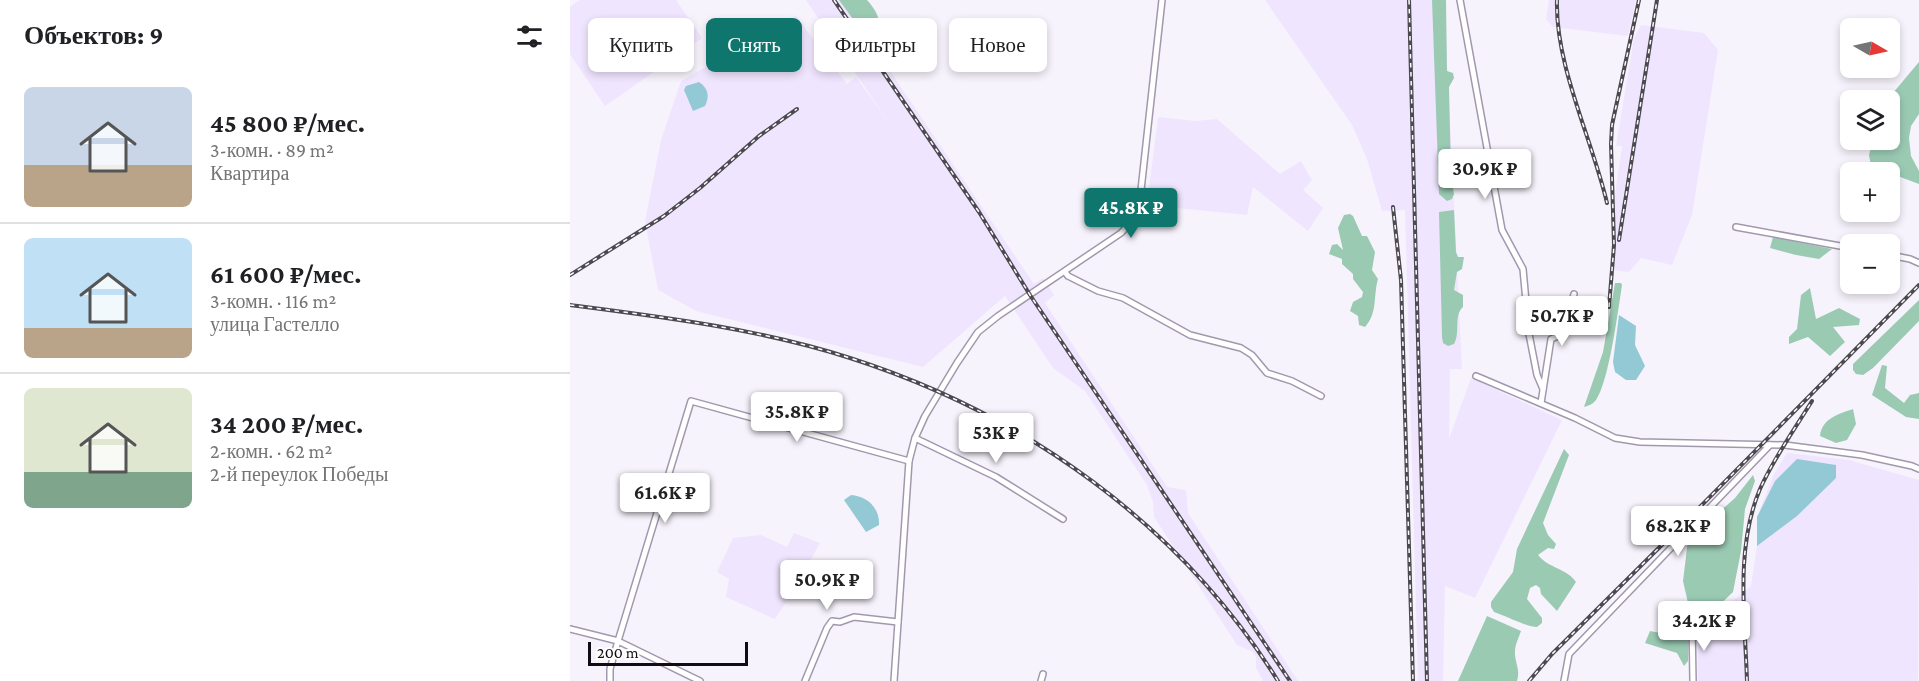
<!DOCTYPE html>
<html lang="ru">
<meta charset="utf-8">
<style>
body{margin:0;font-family:"Crimson Pro",serif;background:#f2f2f2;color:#202124;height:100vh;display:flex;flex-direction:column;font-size:22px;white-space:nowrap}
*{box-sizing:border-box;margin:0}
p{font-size:20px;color:#757577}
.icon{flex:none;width:33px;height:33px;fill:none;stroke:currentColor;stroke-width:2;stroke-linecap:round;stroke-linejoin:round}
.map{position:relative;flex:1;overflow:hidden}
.details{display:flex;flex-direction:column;background:#fff;width:570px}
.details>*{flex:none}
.top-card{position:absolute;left:18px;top:18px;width:570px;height:54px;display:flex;gap:12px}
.needle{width:39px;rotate:99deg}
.fabs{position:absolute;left:1270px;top:18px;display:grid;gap:12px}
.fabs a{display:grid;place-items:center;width:60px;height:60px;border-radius:9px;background:#fff;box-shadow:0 3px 9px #0003;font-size:30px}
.scale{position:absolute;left:18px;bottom:15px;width:160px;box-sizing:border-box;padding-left:6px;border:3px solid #0f0c13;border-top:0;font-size:16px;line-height:21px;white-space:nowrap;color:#0f0c13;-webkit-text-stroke:4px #fff;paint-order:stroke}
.price{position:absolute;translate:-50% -51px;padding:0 14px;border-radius:6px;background:#fff;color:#222;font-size:20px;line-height:39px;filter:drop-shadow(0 2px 3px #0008)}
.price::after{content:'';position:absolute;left:50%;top:36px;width:18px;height:14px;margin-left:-9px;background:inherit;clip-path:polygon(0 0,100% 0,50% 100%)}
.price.active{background:#0f766e;color:#fff}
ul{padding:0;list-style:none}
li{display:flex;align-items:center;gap:18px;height:150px;padding:0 24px}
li+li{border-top:2px solid #e0e0e0}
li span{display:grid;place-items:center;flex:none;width:168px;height:120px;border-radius:9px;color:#555}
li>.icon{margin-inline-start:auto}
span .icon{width:72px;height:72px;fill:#fffc;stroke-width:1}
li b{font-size:26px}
h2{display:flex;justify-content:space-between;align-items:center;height:72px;padding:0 24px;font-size:26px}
.pill{padding:0 21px;border-radius:9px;background:#fff;box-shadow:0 3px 9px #0003;font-size:21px;line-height:54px}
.pill.active{background:#0f766e;color:#fff}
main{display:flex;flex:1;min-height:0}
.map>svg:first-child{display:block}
</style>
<main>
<section class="details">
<h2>Объектов: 9<svg class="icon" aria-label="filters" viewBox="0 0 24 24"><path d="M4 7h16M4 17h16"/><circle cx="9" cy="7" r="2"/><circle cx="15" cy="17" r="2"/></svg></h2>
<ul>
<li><span style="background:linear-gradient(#c9d6e8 65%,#b9a48a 0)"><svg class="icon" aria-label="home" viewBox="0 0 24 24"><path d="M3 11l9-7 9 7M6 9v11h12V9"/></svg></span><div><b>45 800 ₽/мес.</b><p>3-комн. · 89 m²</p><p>Квартира</p></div></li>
<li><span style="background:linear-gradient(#bfe0f5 75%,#b9a48a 0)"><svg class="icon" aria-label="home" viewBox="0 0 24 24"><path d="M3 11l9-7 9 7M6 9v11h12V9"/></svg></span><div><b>61 600 ₽/мес.</b><p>3-комн. · 116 m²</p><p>улица Гастелло</p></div></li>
<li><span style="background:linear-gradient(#dfe7d0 70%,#7fa58c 0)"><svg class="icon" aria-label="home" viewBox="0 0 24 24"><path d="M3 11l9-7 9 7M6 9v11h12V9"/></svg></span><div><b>34 200 ₽/мес.</b><p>2-комн. · 62 m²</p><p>2-й переулок Победы</p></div></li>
</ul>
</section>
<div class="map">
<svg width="1349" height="681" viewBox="0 0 1349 681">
<rect width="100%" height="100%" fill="#f7f3fc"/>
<!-- built -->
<g fill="#f0e5fe">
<path d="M10 0H106L132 38 35 106 0 54V7Z"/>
<path d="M236 0H272L464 284 473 278 484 295 475 303 597 487 616 490 618 513 728 681H693L686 668V657L683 652 667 645 584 517 583 502 577 485 515 391 483 368 435 296 353 367 126 311 88 290 75 221 91 140 111 81 226 16 277 84 286 77 319 123Z"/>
<path d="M695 0H874L892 369H880L879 439 901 378 992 420 905 598 875 586 873 681H848L835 210 812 211 797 159 782 125Z"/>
<path d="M979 0H1066L1058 36 983 27 976 19Z"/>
<path d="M1071 25 1134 33 1148 50 1122 215 1102 265 1071 258 1059 272 1043 270 1045 195 1052 146H1046L1064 38Z"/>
<path d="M588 117 626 121 647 119 710 174 731 161 742 180 733 190 753 208 738 231 683 187 677 215 577 205Z"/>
<path d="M1217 453 1279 460 1349 480 1348 681H1128L1127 630 1181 586 1187 546V517L1204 474Z"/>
<path d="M224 533 250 543 222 593 205 619 156 597 159 579 147 572 163 538 191 535 217 547Z"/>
</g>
<!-- forest -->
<g fill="#9bcab3">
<path d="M269 0H297C307 11 312 21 308 36L303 39 297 38Z"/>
<path d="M862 0H876L877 71 883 73 884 78 879 87 881 177 884 194 882 199 877 201 869 194Z"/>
<path d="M1349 62V114L1341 126 1339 138 1341 156 1349 171V184L1301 166 1299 155 1303 140H1320V100H1317Z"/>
<path d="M884 210 886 252 888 257H894L892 269 887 272 884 290 893 295V307C883 316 891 332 884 344L878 346 873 343 872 337 869 212Z"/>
<path d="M780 214 783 216 792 236H797L805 252 802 270 808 279C803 296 808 313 795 327L789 325 788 316 780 311 783 302 792 297 793 292 783 279V274L772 264V259L759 254 762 245 767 244 773 250 768 228 774 215Z"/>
<path d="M1203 237 1262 249 1249 259 1226 255 1200 248Z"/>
<path d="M1045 283H1051L1052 285C1048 311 1039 381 1026 400 1023 404 1018 406 1014 407L1033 352Z"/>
<path d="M1240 288 1246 319 1269 308 1290 319 1289 325 1263 327 1275 342 1260 356 1238 337 1219 344V337L1227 329 1231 295Z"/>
<path d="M1349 300V321L1303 368 1293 375 1286 374 1283 370V364Z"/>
<path d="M1312 365 1317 366 1315 388 1334 403 1340 395 1349 393V419L1336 417 1302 395Z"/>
<path d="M1283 409 1286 424 1277 440 1266 443 1250 436C1252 418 1269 414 1283 409Z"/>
<path d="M994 449 999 455 973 523 978 535 986 544 984 549 978 548 968 555C978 568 998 569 1006 582L987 611 971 594 970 588 966 585 960 588 957 599 972 618V623L967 627C957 627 936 616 924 612L921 607V602L943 572 947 549Z"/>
<path d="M1183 475 1185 481 1175 509 1171 551 1163 592 1133 621 1127 623 1125 612 1118 603 1113 581 1118 540 1132 523 1147 514 1165 498Z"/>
<path d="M917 616 951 631C949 637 945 645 945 651 944 661 951 670 947 681H888Z"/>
<path d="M1110 624 1119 627 1118 661 1114 666 1107 653 1075 643 1080 631 1106 636Z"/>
</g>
<!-- water -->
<g fill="#92c9d5">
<path d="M129 82C138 88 140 96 135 106L123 111 114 90 116 86Z"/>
<path d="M1049 315 1066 326 1065 345 1075 366 1066 380H1056L1045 372 1043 362Z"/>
<path d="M1227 459 1266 465V478L1227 516 1187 546V517L1205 481Z"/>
<path d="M281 495C297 496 310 508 309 525L296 532 274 500Z"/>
</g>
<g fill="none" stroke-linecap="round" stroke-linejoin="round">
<!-- minor casing -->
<g stroke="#a298ae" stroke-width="8">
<g id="minor">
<path d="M890 0 932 230 953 269 959 334 967 375 973 389"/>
<path d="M1166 227 1281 248"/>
<path d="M1320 255 1340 259 1349 263"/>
<path d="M495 272 498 276 528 291 553 298 620 335 671 348 682 355 697 373 722 381 751 396"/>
<path d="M906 376 1005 418 1045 438 1070 442 1215 445 1292 455 1342 466 1349 469"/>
<path d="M971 403 981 339 993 334 1004 294"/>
<path d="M345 438 426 477 493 519"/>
<path d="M1122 622 1123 681"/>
<path d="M0 629 48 641 130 681"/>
<path d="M40 681V669L48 641 121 401 339 461"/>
<path d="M235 681 257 628 262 621 270 622 284 617 328 622"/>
<path d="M324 681 339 461 345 438 355 416 387 363 408 332 428 316 551 233 563 220 570 199 592 0"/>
<path d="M471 681 473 674"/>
<path d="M994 681 999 654 1200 445"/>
</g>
</g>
<!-- minor -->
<use href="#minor" stroke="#fff" stroke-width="5"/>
<!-- rail casing -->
<g stroke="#4c4951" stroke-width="4">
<g id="rail">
<path d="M264 0 409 212 460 295 720 681"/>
<path d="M839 0 857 681"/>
<path d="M987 0C985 65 1022 139 1037 203"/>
<path d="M823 207 831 280 843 681"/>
<path d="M1049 240 1087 0"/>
<path d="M0 275 94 216 130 188 189 136 227 109"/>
<path d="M0 305C93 317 190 329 280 358 455 414 610 524 708 681"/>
<path d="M1039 307 1044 245 1041 144 1042 125 1069 0"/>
<path d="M959 681 982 654 1123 514 1349 285"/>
<path d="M1177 681C1175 618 1165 548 1190 489 1204 458 1224 430 1242 401"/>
</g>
</g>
<!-- rail -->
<use href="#rail" stroke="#fff" stroke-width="1.5" stroke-dasharray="4.5" stroke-linecap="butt"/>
</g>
</svg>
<div class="fabs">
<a><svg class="needle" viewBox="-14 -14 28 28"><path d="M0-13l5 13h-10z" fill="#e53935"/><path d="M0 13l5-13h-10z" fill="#757577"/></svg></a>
<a><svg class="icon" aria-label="layers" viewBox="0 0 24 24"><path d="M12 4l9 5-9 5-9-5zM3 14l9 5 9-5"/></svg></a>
<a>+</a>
<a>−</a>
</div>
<div class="scale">200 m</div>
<b class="price" style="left:915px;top:200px">30.9K ₽</b>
<b class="price active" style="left:561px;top:239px">45.8K ₽</b>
<b class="price" style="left:992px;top:347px">50.7K ₽</b>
<b class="price" style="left:227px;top:443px">35.8K ₽</b>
<b class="price" style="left:426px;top:464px">53K ₽</b>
<b class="price" style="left:95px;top:524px">61.6K ₽</b>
<b class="price" style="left:1108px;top:557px">68.2K ₽</b>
<b class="price" style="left:257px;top:611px">50.9K ₽</b>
<b class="price" style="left:1134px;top:652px">34.2K ₽</b>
<div class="top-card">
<a class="pill">Купить</a>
<a class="pill active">Снять</a>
<a class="pill">Фильтры</a>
<a class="pill">Новое</a>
</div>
</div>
</main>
